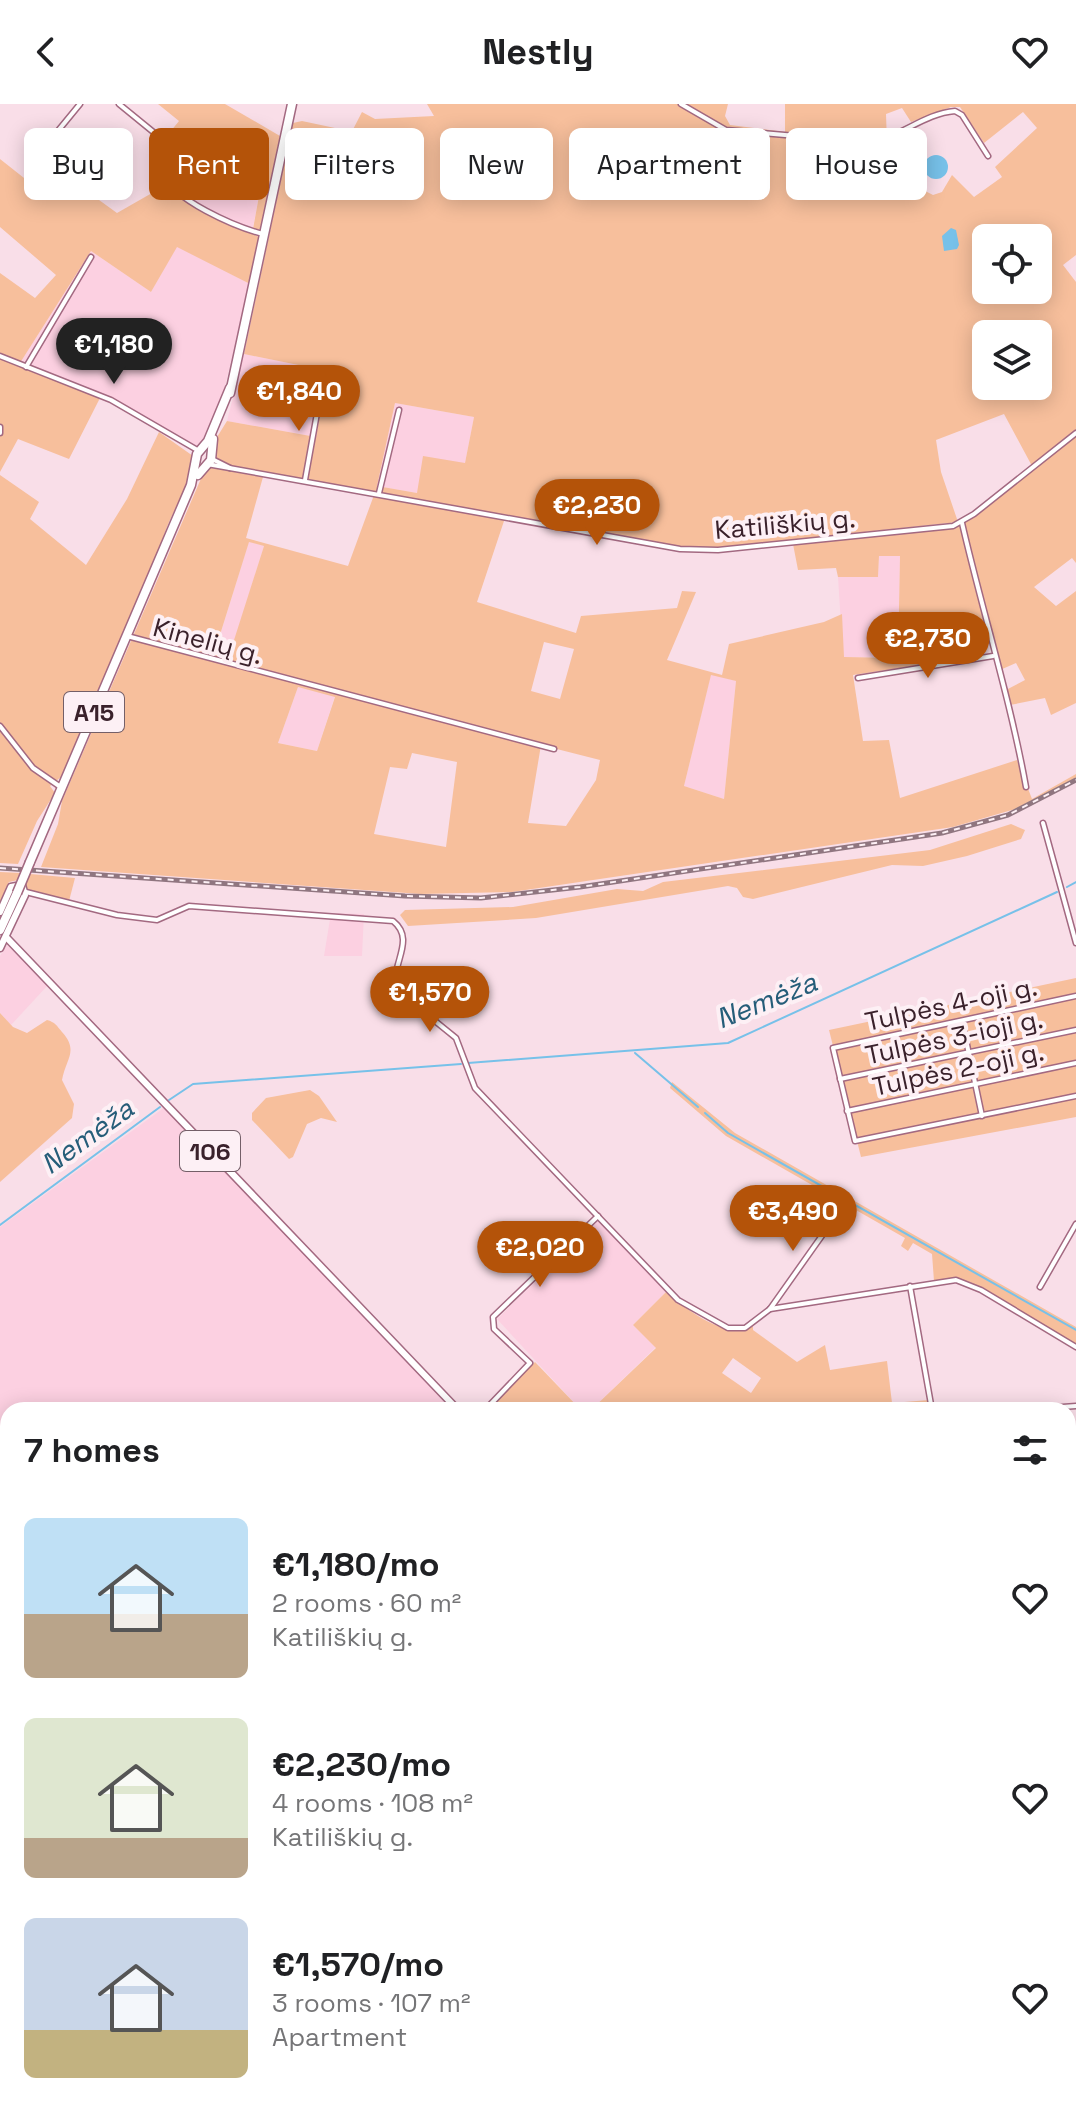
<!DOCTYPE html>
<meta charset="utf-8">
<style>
body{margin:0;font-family:"Space Grotesk",sans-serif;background:#f2f2f2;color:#202124;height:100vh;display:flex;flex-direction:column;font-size:30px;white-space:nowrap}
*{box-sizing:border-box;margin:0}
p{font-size:26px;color:#757577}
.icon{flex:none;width:44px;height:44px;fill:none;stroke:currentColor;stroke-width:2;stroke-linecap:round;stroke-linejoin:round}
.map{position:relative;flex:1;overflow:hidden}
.details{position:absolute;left:0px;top:1298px;width:1076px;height:714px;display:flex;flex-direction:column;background:#fff;border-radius:24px 24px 0 0;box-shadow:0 4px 20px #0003}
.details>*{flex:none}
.banner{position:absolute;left:24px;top:24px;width:1028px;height:72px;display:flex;gap:16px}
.fabs{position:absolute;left:972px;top:120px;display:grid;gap:16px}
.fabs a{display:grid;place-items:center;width:80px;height:80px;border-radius:12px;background:#fff;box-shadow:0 4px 20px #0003;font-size:40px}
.price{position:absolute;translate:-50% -68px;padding:0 18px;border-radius:28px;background:#b45309;color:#fff;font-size:26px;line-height:52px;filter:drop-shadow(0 2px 4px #0008)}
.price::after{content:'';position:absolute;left:50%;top:48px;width:24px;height:18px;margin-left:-12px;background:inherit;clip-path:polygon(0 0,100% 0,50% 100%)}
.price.on{background:#222;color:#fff}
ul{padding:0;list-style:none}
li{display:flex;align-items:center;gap:24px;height:200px;padding:0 24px}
li span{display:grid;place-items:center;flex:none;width:224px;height:160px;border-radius:12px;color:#555}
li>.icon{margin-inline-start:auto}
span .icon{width:96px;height:96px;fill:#fffc;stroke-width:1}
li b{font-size:34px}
h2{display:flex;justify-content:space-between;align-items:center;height:96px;padding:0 24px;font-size:34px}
.chip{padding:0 28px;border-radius:12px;background:#fff;box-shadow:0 4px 20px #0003;font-size:28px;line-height:72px}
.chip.on{background:#b45309;color:#fff}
header{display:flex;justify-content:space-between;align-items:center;height:104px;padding:0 24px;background:#fff;font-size:36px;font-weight:800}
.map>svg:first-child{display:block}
</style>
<header><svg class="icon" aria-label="back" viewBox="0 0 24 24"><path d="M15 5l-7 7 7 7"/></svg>Nestly<svg class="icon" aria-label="heart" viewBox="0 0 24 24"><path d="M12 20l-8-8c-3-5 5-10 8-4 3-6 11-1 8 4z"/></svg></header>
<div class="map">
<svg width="1076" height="2011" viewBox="0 0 1076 2011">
<rect width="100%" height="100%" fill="#f9dee8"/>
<!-- built -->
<g fill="#fcd0e1">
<path d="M184 48 259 92 252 129 196 102 166 81Z"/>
<path d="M177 142 250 180 222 294 199 345 114 295 20 259 91 147 151 188Z"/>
<path d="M244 250 328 267 316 333 227 317Z"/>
<path d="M395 299 474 313 465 359 417 389 376 382Z"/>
<path d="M249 437 264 442 229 555 214 551Z"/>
<path d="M879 451 900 452 898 554 843 553 838 473H878Z"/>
<path d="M711 570 736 577 724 695 684 682Z"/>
<path d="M298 583 335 592 317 647 278 639Z"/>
<path d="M331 809 364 810 362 852H324Z"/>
<path d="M7 841 48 881 11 921 0 909V852Z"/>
<path d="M165 1003 454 1306H8V1602L0 1604V1123Z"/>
<path d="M598 1117 667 1187 633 1221 656 1243 591 1306H581L497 1215Z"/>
<path d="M1068 1550 1076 1552 1073 1613 1068 1611Z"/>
</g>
<!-- green -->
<g fill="#f7bf9c" fill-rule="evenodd">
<path d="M158 0H225L280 32 260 125H253L259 92 184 48 170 78 164 65 162 38 179 17Z"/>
<path d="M427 0H728L725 12 730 21 785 28V0H1076V151L1063 161 1076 178V327L1032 362 1004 310 936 336 941 368 958 418 714 444 679 442 227 361 217 356 214 338 227 317 316 333 328 267 244 250 293 19 302 17 335 24 340 35 347 37 362 8 375 15 434 12ZM951 3H960L984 39 1023 8 1037 24 995 63 1002 73 974 93 952 71 942 88 933 91 888 68 886 10 902 4 911 18ZM986 134H1038V186H986ZM986 230H1038V282H986ZM395 299 474 313 465 359 423 352 417 389 377 382Z"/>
<path d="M0 55 43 89 59 67 117 109 166 81 196 102 259 133 250 180 177 143 151 188 91 147 20 259 0 250V169L35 194 56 171 0 123Z"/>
<path d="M0 254 100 294 69 355 18 335 0 368Z"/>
<path d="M159 328 193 352C193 383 169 408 162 438L61 673 50 682 55 689 37 717 18 760 0 759V371L39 398 30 415 86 461 127 395Z"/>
<path d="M1076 332V459L1072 454 1034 483 1056 502 1076 487V599L1051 611 1045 594 1010 601 1004 587 1025 576 1016 559 1000 566 989 521 937 524 940 558 853 571 863 637 889 636 900 694 1017 656 1032 695 1076 670V674L1022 703 953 723 512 788 421 790 41 763 58 720 62 697 206 363 263 373 246 434 348 462 374 391 505 414 477 498 576 529 581 512 677 504 682 487 696 488 667 556 722 571 729 540 824 518 842 510 844 553 898 554 900 452H879L878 473H838L836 464 798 466 793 440 955 423ZM249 438 264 442 228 555 214 550ZM544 538 574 545 560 595 531 587ZM711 571 736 577 724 695 684 682ZM298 583 335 593 317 647 278 639ZM541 641 600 656 596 676 566 722 528 719ZM412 649 457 658 446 743 374 730 390 663 407 665Z"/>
<path d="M1011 720 1025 726 1021 735 967 752 923 762 892 761 753 795 743 793 737 784 728 782 536 814 408 822 400 811 405 806 513 803 617 785 643 787 663 778 930 746Z"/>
<path d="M0 768 21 769 18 776 9 778 0 798Z"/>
<path d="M30 770 75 774 69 797 29 786 25 781Z"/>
<path d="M1076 874V1013L861 1053 829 926Z"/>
<path d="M0 909 13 923 27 929 47 916C55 918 57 922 62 928 79 947 66 954 62 976L74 1000 72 1014 0 1078Z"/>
<path d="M672 978 735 1029 1076 1223V1241L970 1178 951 1174 934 1177 932 1150 913 1139 908 1147 901 1142 905 1134 726 1032 670 984Z"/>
<path d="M310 986 319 992 337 1018 321 1014 307 1020 293 1053 289 1055 252 1016V1009L266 994Z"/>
<path d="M667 1187C687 1207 726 1236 753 1222V1226L797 1258 825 1241 830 1266 887 1257 892 1299 929 1296 931 1306H591L656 1244 633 1221ZM733 1254 761 1274 751 1289 722 1269Z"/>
<path d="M535 1258 581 1306H487Z"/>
<path d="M169 2004H214L240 2011H157Z"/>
<path d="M577 2004H863L865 2011H572Z"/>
<path d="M959 2004H1008L1011 2011H958Z"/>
</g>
<!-- water -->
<g fill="#77c1e9">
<circle cx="936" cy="63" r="12"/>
<path d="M951 124 956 126 959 141 957 145 944 147 942 132Z"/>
</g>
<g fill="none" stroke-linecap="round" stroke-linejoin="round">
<!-- stream -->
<g stroke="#77c1e9" stroke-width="2">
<path d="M1067 783 1076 778"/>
<path d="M635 949 698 1003"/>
<path d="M468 959 728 939 1057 788"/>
<path d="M169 996 193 980 461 960"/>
<path d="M705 1009 728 1029 1076 1226"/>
<path d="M0 1121 160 1003"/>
<path d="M0 1607 8 1606"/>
<path d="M1068 1989 1076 1988"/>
<path d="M234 2004 260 2011"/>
<path d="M1016 2004 1020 2011"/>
<path d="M145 2011 155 2004"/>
</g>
<!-- minor casing -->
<g stroke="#a36981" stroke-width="7">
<g id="minor">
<path d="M119 0 157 31C161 43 158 57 162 68 172 96 236 123 263 130"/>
<path d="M681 0 726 26 865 38C899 36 921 10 955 7L962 11 988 52"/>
<path d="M57 28 80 0"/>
<path d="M0 252 111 296 199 347"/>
<path d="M26 263 91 153"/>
<path d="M0 323V329"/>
<path d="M214 356 230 364"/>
<path d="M207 360 680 445 718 446 953 422 974 410 1076 329"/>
<path d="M305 376 321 287"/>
<path d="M379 389 399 306"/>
<path d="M962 419C982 506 1010 594 1026 683"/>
<path d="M127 532 554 645"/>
<path d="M858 574 993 552"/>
<path d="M0 622 33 664 62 684"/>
<path d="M1043 719 1076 839"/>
<path d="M26 788 117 811 157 816 189 802 393 817C418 837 387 863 398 887L456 934 475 984 678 1196 728 1224H745L770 1205 838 1109"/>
<path d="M1076 892 833 944 855 1037 1076 992"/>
<path d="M962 917 982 1012"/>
<path d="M840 975 1076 926"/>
<path d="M847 1007 1076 959"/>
<path d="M910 1182 932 1306"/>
<path d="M1040 1183 1076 1120"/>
<path d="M770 1205 956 1176 981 1186 1076 1243"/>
<path d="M485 1306 530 1259 494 1225 493 1213 598 1112"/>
<path d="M1022 1306 1076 1302"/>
<path d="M1068 1366 1076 1364"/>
<path d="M1068 1458 1076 1460"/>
<path d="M1068 1547 1076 1550"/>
<path d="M1068 1633 1076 1609"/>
<path d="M1068 1811 1076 1812"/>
<path d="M1068 1899 1076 1901"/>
<path d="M1009 2004 1012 2011"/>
</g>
</g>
<!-- major casing -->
<g stroke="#a36981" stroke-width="9">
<g id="major">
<path d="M0 808 11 783 22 781 25 791 0 844"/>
<path d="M6 833 458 1306"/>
<path d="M1068 1802 1076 1803"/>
<path d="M956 2011V2004"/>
</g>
</g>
<!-- highway casing -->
<g stroke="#a36981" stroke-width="11">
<g id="highway">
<path d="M230 289 292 0"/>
<path d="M198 371 211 356 213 335"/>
<path d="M30 758 191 381 197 350 208 337 230 284"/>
<path d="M0 826 17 789"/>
</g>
</g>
<!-- minor -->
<use href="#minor" stroke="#fff" stroke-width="4"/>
<!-- major -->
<use href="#major" stroke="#fff" stroke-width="6"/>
<!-- highway -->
<use href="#highway" stroke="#fff" stroke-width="8"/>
<!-- rail casing -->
<g stroke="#907680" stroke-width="5">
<path id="rail" d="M0 764 405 792 481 794 580 783 942 729 1008 711 1076 676"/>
</g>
<!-- rail -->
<use href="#rail" stroke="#fdf0f5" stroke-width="2" stroke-dasharray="6" stroke-linecap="butt"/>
<!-- highway-bridge casing -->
<g stroke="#a36981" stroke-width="11" stroke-linecap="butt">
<path id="highway-bridge" d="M17 789 30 758"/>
</g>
<!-- highway-bridge -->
<use href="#highway-bridge" stroke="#fff" stroke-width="8"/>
</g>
<g text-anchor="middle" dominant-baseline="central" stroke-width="8" stroke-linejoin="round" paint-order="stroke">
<!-- shield labels -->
<g fill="#fdf0f5" stroke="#745f68" stroke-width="2">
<rect x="64" y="588" width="60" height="40" rx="6"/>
<rect x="180" y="1027" width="60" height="40" rx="6"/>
</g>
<g font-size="24" font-weight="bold" fill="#3a212b">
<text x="94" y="608">A15</text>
<text x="210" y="1047">106</text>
</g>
<!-- street labels -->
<g font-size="26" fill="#3a212b" stroke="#fdf0f5">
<text transform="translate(785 420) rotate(-5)">Katiliškių g.</text>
<text transform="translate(208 537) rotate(15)">Kinelių g.</text>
<text transform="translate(951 900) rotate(-12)">Tulpės 4-oji g.</text>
<text transform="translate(954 933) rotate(-12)">Tulpės 3-ioji g.</text>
<text transform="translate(958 965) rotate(-12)">Tulpės 2-oji g.</text>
</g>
<!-- water labels -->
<g font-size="28" font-style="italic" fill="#255d79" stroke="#fdf0f5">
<text transform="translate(766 896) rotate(-22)">Nemėža</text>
<text transform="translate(87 1032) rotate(-36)">Nemėža</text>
</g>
</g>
</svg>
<div class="fabs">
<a><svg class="icon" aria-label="locate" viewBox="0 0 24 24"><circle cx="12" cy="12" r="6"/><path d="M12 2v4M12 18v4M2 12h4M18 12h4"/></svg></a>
<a><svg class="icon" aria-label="layers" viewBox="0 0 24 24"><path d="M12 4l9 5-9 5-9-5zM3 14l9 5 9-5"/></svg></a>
</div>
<b class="price on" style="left:114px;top:282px">€1,180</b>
<b class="price" style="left:299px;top:329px">€1,840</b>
<b class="price" style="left:597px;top:443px">€2,230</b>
<b class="price" style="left:928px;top:576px">€2,730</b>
<b class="price" style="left:430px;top:930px">€1,570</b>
<b class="price" style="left:793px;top:1149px">€3,490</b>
<b class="price" style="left:540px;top:1185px">€2,020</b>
<div class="banner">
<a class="chip">Buy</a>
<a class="chip on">Rent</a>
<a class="chip">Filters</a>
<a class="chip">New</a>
<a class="chip">Apartment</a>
<a class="chip">House</a>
</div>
<section class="details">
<h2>7 homes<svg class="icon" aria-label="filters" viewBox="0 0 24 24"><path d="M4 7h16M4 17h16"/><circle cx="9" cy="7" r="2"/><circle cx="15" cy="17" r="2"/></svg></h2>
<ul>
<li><span style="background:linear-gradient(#bfe0f5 60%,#b9a48a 0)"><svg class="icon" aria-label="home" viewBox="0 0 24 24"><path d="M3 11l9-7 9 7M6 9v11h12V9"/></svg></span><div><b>€1,180/mo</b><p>2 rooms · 60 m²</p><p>Katiliškių g.</p></div><svg class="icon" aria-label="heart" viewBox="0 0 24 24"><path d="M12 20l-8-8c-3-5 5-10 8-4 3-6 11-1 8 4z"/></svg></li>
<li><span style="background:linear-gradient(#dfe7d0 75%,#b9a48a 0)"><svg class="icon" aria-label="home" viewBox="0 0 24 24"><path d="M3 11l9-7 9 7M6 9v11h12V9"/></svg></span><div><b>€2,230/mo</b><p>4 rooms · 108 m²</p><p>Katiliškių g.</p></div><svg class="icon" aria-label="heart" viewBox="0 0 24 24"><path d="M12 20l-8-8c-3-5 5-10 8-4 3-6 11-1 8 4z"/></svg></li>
<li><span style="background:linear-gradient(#c9d6e8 70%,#c2b280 0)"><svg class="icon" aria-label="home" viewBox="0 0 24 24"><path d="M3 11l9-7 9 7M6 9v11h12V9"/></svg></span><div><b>€1,570/mo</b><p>3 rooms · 107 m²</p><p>Apartment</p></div><svg class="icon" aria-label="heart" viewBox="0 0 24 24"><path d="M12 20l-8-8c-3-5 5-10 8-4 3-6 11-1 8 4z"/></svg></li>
</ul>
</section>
</div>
